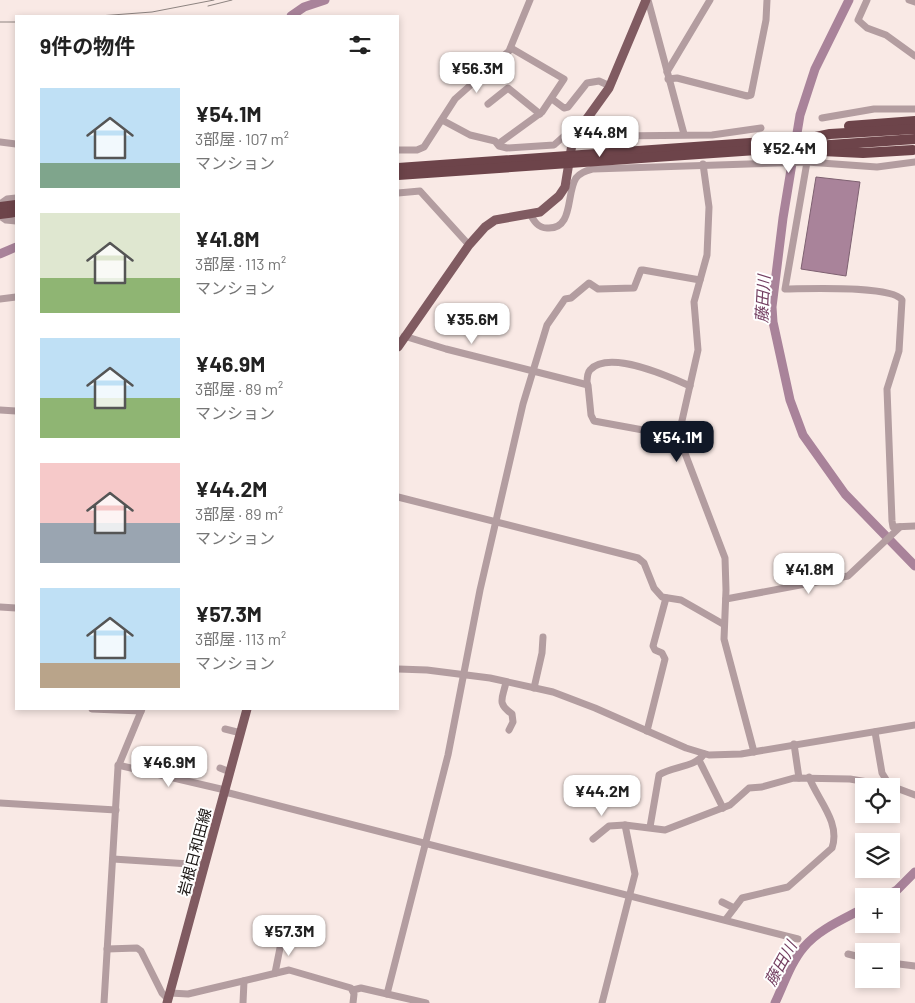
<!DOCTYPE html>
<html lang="ja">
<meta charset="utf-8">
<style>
body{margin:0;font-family:Barlow,"Noto Sans JP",sans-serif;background:#f2f2f2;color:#222;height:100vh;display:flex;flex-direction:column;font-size:19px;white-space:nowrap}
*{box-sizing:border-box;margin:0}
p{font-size:16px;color:#767676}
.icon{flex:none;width:28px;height:28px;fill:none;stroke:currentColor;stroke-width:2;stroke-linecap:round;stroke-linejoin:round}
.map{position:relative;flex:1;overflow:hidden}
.panel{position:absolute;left:15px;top:15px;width:384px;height:695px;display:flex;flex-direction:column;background:#fff;border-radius:0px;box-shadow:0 2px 8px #0003}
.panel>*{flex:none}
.buttons{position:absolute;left:855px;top:778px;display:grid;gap:10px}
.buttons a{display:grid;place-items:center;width:45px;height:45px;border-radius:0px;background:#fff;box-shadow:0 2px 8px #0003;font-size:25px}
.price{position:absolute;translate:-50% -42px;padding:0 11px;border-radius:10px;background:#fff;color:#222;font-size:16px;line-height:32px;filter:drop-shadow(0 1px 2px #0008)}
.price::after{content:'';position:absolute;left:50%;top:30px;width:15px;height:11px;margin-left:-8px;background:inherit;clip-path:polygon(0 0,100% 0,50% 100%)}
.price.current{background:#111827;color:#fff}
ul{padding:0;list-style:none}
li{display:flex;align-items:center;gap:15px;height:125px;padding:0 25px}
li span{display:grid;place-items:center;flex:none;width:140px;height:100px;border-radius:0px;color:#555}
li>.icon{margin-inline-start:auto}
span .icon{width:60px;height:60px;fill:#fffc;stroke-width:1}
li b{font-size:21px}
h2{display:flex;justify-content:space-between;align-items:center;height:60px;padding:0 25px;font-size:21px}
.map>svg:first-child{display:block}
</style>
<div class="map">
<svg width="915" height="1003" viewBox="0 0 915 1003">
<rect width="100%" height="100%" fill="#f9e9e5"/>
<!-- water -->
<path fill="#a9839a" stroke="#7e6171" d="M816 177 860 182 846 276 801 269Z"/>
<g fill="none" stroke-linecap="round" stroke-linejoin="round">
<!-- river -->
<g stroke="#a9839a" stroke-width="9">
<path d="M849 0 815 69 800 115 783 218 772 307 773 322 790 400 803 435 845 494 915 566"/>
<path d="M291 16 304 7 325 0"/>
<path d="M0 254 16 247"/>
<path d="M886 896 897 890 915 872"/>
<path d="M775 1003C784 984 791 962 804 947 819 929 844 919 864 908"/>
</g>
<!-- minor -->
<g stroke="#b39da0" stroke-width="7">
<path d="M648 0 684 134"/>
<path d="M867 0 858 20 867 28 886 35 915 56"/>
<path d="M909 0 915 2"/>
<path d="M667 72 710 0"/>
<path d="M668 79 677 78 747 96 751 95 766 20 767 0"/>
<path d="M552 99 564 108 568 107 587 83 599 81 610 86"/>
<path d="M488 104 508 88 540 114"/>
<path d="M822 118 874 109H915"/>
<path d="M585 119 612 136 712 135 761 128"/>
<path d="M442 120 470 135 495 141 499 146 507 148 554 145 572 129 581 126"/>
<path d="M0 142 16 144"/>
<path d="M498 144 542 112 564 79 511 48"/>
<path d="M398 150H417L424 147 455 99 509 51 530 0"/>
<path d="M807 162 785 289C806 289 891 285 902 300L899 351 887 389 892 521 893 527 915 526"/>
<path d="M703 164 709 207 707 255 694 302 698 350 681 425 683 448 725 558 726 590 724 639 754 752"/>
<path d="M398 193 420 191 469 245"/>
<path d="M0 204 7 199 16 198"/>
<path d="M530 214C534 221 538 228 547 228 574 230 566 193 576 178 581 172 586 171 593 169L807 162 877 167 915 162"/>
<path d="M0 216 6 220 16 221"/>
<path d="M0 299 16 297"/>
<path d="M404 336 446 349 588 385 591 415 594 421 643 430 675 441 677 432 681 434"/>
<path d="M587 384C587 380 587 373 590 370 609 349 670 377 690 386"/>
<path d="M0 410 16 411"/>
<path d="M398 497 638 558 644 563 654 588 662 597 681 600 723 624"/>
<path d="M726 599 848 576 900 527"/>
<path d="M0 607 16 608"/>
<path d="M398 669 427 670 490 678 553 692 595 708 686 748 709 755 741 754 915 725"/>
<path d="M506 682C503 698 496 703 512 714L513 722 509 730"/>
<path d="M534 688 542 653 543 637"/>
<path d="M92 709 141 711"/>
<path d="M225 729 241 733"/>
<path d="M647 731 665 659 662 653 655 650 653 646 666 598"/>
<path d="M875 732 882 773 890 786"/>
<path d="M794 744 799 778"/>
<path d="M699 760 723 808"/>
<path d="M118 765 225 790"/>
<path d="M220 768 230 772"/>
<path d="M891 786 915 795"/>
<path d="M225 792 798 939"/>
<path d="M0 803 116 810"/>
<path d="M650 827 659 775C672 766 695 768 704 754"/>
<path d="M593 839 609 826 625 825"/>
<path d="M113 859 205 865"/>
<path d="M722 902 734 908"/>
<path d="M726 919 742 898 788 887 832 848C841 822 817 799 809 777"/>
<path d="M107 949 137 948 141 951 162 993 168 999"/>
<path d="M848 954 864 958"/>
<path d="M891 963 915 966"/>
<path d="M275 973 281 943 288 931"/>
<path d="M353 990 361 988 426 1003"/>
<path d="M170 993 188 994 289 970 351 988 354 994 353 1003"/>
<path d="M387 994 448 755 480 590 523 404 547 325 565 299 571 298 589 283 598 289 634 288 641 270H643L700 280"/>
<path d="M104 1003 118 767 142 709"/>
<path d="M243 1003 244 981"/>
<path d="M602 1003 635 874 625 825 665 830 730 805 749 788 762 787 794 778 850 779 891 786"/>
</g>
<!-- major -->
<g stroke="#805b61" stroke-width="9">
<path d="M398 347 469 245 485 227 495 220 540 212 559 196 565 187 573 138 609 88 646 0"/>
<path d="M167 1003 247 709"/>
</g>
<!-- highway -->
<g stroke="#6d444a" stroke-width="10">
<path d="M849 126 915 121"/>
<path d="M822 151 863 153 913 150"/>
<path d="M398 168 806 139 830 134 915 129"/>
<path d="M398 175 915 139"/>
<path d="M0 207 16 205"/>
<path d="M0 214 16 212"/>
</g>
<!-- rail -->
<g stroke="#8d8380" stroke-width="1">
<path d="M208 6 232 0"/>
<path d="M99 16 152 12 214 0"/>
<path d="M0 22H16"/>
</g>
</g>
<g text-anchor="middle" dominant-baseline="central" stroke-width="4" stroke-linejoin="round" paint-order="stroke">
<!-- street labels -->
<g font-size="15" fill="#181311" stroke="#fff">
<text transform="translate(194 852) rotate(-75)">岩根日和田線</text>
</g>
<!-- water labels -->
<g font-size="16" font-style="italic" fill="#743f61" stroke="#fff">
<text transform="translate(762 299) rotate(-87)">藤田川</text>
<text transform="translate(780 963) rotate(-61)">藤田川</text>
</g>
</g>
</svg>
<div class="buttons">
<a><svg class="icon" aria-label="locate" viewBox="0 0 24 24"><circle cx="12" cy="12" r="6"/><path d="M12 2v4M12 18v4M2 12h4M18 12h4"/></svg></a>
<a><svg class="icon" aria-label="layers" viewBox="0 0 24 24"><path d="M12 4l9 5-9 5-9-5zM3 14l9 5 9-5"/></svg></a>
<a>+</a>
<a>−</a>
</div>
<b class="price" style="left:477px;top:94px">¥56.3M</b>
<b class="price" style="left:600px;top:158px">¥44.8M</b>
<b class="price" style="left:789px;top:174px">¥52.4M</b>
<b class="price" style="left:472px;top:345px">¥35.6M</b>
<b class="price current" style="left:677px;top:463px">¥54.1M</b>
<b class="price" style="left:809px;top:595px">¥41.8M</b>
<b class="price" style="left:169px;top:788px">¥46.9M</b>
<b class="price" style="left:602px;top:817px">¥44.2M</b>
<b class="price" style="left:289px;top:957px">¥57.3M</b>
<section class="panel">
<h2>9件の物件<svg class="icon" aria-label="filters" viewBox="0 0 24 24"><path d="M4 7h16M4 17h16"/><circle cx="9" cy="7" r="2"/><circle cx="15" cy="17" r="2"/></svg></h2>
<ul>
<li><span style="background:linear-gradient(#bfe0f5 75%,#7fa58c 0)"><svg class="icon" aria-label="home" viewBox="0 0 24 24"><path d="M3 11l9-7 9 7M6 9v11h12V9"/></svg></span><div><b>¥54.1M</b><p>3部屋 · 107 m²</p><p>マンション</p></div></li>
<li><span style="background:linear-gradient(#dfe7d0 65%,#8fb573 0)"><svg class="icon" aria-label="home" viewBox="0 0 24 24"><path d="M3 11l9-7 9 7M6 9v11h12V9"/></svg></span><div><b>¥41.8M</b><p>3部屋 · 113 m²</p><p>マンション</p></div></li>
<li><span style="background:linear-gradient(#bfe0f5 60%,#8fb573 0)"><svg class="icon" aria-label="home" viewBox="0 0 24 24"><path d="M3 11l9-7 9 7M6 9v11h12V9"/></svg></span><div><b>¥46.9M</b><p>3部屋 · 89 m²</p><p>マンション</p></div></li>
<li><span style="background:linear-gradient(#f6c9c9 60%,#9aa5b1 0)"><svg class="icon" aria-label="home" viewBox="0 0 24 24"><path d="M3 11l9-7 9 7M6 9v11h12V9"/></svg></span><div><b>¥44.2M</b><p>3部屋 · 89 m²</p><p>マンション</p></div></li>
<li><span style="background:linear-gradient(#bfe0f5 75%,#b9a48a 0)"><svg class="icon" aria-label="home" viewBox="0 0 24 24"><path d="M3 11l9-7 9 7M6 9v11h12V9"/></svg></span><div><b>¥57.3M</b><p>3部屋 · 113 m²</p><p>マンション</p></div></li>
</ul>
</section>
</div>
